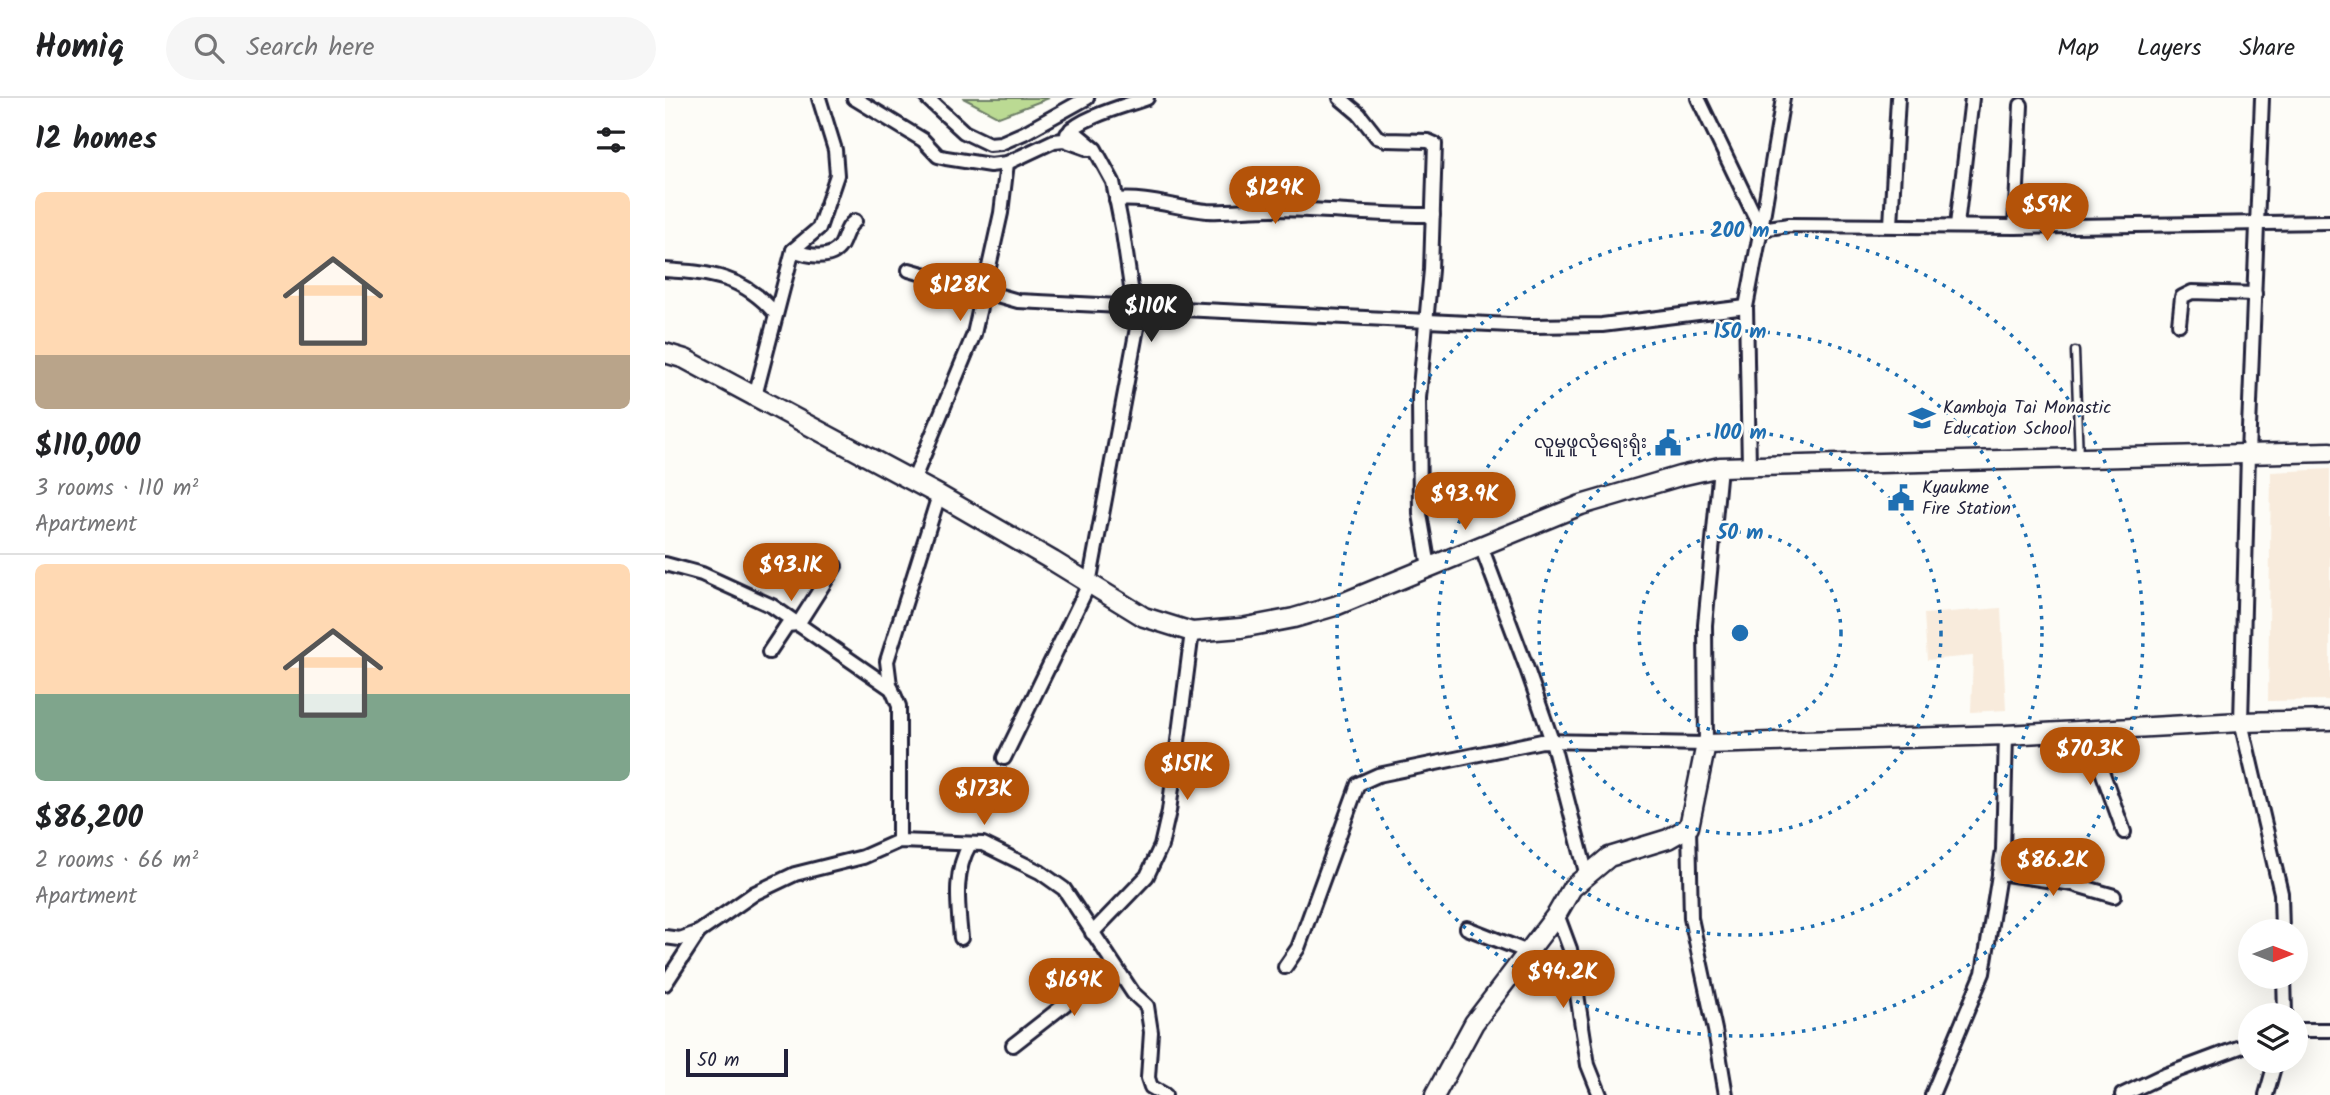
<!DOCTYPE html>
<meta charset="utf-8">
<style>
body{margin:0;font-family:Kalam,"Noto Sans Myanmar",sans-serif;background:#f6f6f6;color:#202124;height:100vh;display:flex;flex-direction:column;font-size:26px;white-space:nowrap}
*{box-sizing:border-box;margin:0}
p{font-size:23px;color:#757577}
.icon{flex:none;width:38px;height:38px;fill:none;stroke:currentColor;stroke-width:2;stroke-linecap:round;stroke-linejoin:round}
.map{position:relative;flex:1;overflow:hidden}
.details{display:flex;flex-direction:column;background:#fff;width:665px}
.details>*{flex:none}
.needle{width:46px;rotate:90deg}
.buttons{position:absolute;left:1573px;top:821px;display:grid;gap:14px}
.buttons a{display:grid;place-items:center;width:70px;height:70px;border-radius:50%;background:#fff;box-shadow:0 7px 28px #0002;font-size:35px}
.scale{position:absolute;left:21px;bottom:18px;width:102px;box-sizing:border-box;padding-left:7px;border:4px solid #22223b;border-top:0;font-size:19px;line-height:24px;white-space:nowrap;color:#22223b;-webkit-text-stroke:5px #fdfcf7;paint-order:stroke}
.price{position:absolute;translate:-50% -60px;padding:0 16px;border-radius:24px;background:#b45309;color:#fff;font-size:23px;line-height:46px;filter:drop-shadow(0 2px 4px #0008)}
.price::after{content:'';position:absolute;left:50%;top:42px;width:21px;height:16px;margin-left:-10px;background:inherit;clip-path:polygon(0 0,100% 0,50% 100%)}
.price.selected{background:#222;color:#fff}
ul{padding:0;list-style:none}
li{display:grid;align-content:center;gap:14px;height:371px;padding:0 35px}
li+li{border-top:2px solid #e0e0e0}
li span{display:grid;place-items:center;height:217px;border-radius:10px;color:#555}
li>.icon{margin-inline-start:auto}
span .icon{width:126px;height:126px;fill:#fffc;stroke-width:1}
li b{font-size:30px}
h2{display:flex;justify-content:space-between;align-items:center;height:84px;padding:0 35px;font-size:30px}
header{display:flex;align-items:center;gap:42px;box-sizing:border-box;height:98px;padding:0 35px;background:#fff;border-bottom:2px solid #e0e0e0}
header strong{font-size:33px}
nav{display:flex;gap:38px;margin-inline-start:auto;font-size:24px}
.search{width:490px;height:63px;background:#f6f6f6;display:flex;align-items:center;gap:18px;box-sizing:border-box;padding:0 24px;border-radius:38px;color:#757577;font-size:26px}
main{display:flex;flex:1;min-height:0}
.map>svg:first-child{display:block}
</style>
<header>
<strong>Homiq</strong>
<div class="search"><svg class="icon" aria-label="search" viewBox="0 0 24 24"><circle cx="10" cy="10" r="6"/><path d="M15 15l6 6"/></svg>Search here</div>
<nav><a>Map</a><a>Layers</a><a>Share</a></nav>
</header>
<main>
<section class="details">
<h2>12 homes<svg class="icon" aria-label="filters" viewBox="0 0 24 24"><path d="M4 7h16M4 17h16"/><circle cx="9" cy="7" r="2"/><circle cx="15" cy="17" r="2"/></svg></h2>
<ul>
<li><span style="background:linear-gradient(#ffd9b3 75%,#b9a48a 0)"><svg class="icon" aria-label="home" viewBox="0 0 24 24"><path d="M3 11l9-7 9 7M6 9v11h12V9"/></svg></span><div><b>$110,000</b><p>3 rooms · 110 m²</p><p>Apartment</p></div></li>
<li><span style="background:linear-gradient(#ffd9b3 60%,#7fa58c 0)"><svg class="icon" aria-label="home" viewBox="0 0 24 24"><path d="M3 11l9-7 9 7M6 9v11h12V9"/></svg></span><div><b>$86,200</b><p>2 rooms · 66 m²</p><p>Apartment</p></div></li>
</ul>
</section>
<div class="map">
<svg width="1665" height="997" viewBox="0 0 1665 997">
<rect width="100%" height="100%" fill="#fdfcf7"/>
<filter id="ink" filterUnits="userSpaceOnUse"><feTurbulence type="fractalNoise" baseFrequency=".0143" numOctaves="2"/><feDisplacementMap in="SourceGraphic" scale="14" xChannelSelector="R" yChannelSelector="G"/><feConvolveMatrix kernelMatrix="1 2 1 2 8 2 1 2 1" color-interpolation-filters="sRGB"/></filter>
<g filter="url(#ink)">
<!-- built -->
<g fill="#f8ebdc">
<path d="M1665 371V602L1603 603 1606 374Z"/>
<path d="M1336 510 1341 612 1306 614 1308 558 1262 562 1259 516Z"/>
</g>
<!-- green -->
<path fill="#bbda93" stroke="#6e7e67" stroke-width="2" d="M298 0H384L334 19Z"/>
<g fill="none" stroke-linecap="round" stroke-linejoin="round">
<!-- lane casing -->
<g stroke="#22223b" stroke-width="11">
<path id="lane" d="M1410 253 1414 360"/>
</g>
<!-- street casing -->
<g stroke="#22223b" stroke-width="18">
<g id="street">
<path d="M189 0 258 42 273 58 281 60 325 67 342 65 389 43 399 42 424 51"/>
<path d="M262 0 299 34 324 46 336 45 359 35 422 0"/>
<path d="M675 0 694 16 712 39 721 42 763 43 770 46 766 172 754 300 755 416 764 469"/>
<path d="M1033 0 1096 131 1081 209 1084 368"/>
<path d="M1118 0 1096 131 1124 127 1350 129 1665 124"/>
<path d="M1597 0 1583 356 1576 624 1616 795 1617 833"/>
<path d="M402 36C416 19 460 8 482 0"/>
<path d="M451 102C482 99 511 110 542 113 563 114 585 111 607 111 661 111 714 118 768 117"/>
<path d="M1226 127 1233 0"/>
<path d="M1292 127 1307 0"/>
<path d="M1350 129 1356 7"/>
<path d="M128 152C143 158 166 163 176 147 181 138 181 129 190 123"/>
<path d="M0 172C46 175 78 178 110 215"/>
<path d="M244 172 353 203 866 228 937 227 1081 209"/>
<path d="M1514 226 1517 199 1527 194 1590 196"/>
<path d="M90 298 128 152 154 130 172 77 170 52 154 0"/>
<path d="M248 383 309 236 336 115 342 65"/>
<path d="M816 448 861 568 887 643 922 778"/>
<path d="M0 466 37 476 107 508 227 591"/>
<path d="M104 554 122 527 133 526 170 468"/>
<path d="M1428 632 1438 676 1459 734"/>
<path d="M339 660 424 486 472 230 458 135 448 84 430 51 406 31"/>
<path d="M1024 729 1026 820 1050 932 1061 997"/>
<path d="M234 743V608L225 587 222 563 274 397"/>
<path d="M1334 775 1408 786 1449 798"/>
<path d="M892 816 905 851 923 967 935 997"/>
<path d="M802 830 863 854"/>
<path d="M427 835 482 778 496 748 504 713 527 534"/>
<path d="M0 839 15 841 34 834 90 795 130 776 198 759 234 743 318 746 375 774 399 791 468 895 482 908 486 934 483 980 486 989 500 997"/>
<path d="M296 840C293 807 288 775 305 746"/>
<path d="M620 869 633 850 693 686 713 677 877 643 1041 646 1040 527 1055 369"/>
<path d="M1619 878 1620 917"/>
<path d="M0 886 34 834"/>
<path d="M1631 932H1665"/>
<path d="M348 947 449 868"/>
<path d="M1267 997 1318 875 1338 752 1341 637"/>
<path d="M1457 997 1495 979 1586 945"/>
<path d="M1601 997 1611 962"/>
</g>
</g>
<!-- secondary casing -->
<g stroke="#22223b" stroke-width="23">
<g id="secondary">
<path d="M0 255 20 261 274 397 388 463 479 519 527 534 576 530 629 520 670 508 916 407 1015 378 1055 369 1665 354"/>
<path d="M770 997 809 925 892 816 907 790 944 759 1003 741 1024 729 1041 646 1341 637 1576 624 1665 622"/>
</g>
</g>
<!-- lane -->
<use href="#lane" stroke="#fdfcf7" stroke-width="6"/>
<!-- street -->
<use href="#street" stroke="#fdfcf7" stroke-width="12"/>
<!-- secondary -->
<use href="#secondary" stroke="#fdfcf7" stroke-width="18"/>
</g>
</g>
<!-- distance rings -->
<g fill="none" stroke="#1f6fb2" stroke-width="3.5" stroke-dasharray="3.5 7">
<circle cx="1075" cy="535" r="101"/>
<circle cx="1075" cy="535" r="201"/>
<circle cx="1075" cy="535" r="302"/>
<circle cx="1075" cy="535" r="403"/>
</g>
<!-- icons -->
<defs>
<g id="school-bare" transform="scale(2.1)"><path d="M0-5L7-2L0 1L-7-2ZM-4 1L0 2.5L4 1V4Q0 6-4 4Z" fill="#1f6fb2" stroke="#fdfcf7" stroke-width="2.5" paint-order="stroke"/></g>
<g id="civic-bare" transform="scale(2.1)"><path d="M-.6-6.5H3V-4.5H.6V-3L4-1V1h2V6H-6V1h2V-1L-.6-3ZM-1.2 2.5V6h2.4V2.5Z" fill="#1f6fb2" stroke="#fdfcf7" stroke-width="2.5" paint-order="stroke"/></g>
</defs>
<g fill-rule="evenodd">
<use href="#school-bare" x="1257" y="320"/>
<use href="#civic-bare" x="1003" y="345"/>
<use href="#civic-bare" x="1236" y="400"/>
</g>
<g text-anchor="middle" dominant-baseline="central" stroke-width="5" stroke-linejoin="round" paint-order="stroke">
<!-- poi labels -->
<g font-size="18" fill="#22223b" stroke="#fdfcf7" text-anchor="start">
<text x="1278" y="310">Kamboja Tai Monastic<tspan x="1278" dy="21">Education School</tspan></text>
<text x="982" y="345" text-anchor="end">လူမှုဖူလုံရေးရုံး</text>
<text x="1257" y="390">Kyaukme<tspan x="1257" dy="21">Fire Station</tspan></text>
</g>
</g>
<circle cx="1075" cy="535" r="10" fill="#1f6fb2" stroke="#fdfcf7" stroke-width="3.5"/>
<g font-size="21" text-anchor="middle" font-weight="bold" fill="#1f6fb2" stroke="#fdfcf7" stroke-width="5" stroke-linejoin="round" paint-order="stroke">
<text x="1075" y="139">200 m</text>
<text x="1075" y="240">150 m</text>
<text x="1075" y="341">100 m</text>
<text x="1075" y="441">50 m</text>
</g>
</svg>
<div class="buttons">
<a><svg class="needle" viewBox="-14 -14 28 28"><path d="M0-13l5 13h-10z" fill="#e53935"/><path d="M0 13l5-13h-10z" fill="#757577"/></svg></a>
<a><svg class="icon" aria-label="layers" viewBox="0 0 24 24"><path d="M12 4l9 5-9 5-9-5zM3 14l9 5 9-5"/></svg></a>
</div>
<div class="scale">50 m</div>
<b class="price" style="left:610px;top:128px">$129K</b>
<b class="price" style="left:1382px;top:145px">$59K</b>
<b class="price" style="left:295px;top:225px">$128K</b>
<b class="price selected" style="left:486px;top:246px">$110K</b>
<b class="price" style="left:800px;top:434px">$93.9K</b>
<b class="price" style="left:126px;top:505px">$93.1K</b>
<b class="price" style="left:1425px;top:689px">$70.3K</b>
<b class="price" style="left:522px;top:704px">$151K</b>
<b class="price" style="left:319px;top:729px">$173K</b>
<b class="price" style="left:1388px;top:800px">$86.2K</b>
<b class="price" style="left:898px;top:912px">$94.2K</b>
<b class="price" style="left:409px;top:920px">$169K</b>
</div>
</main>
